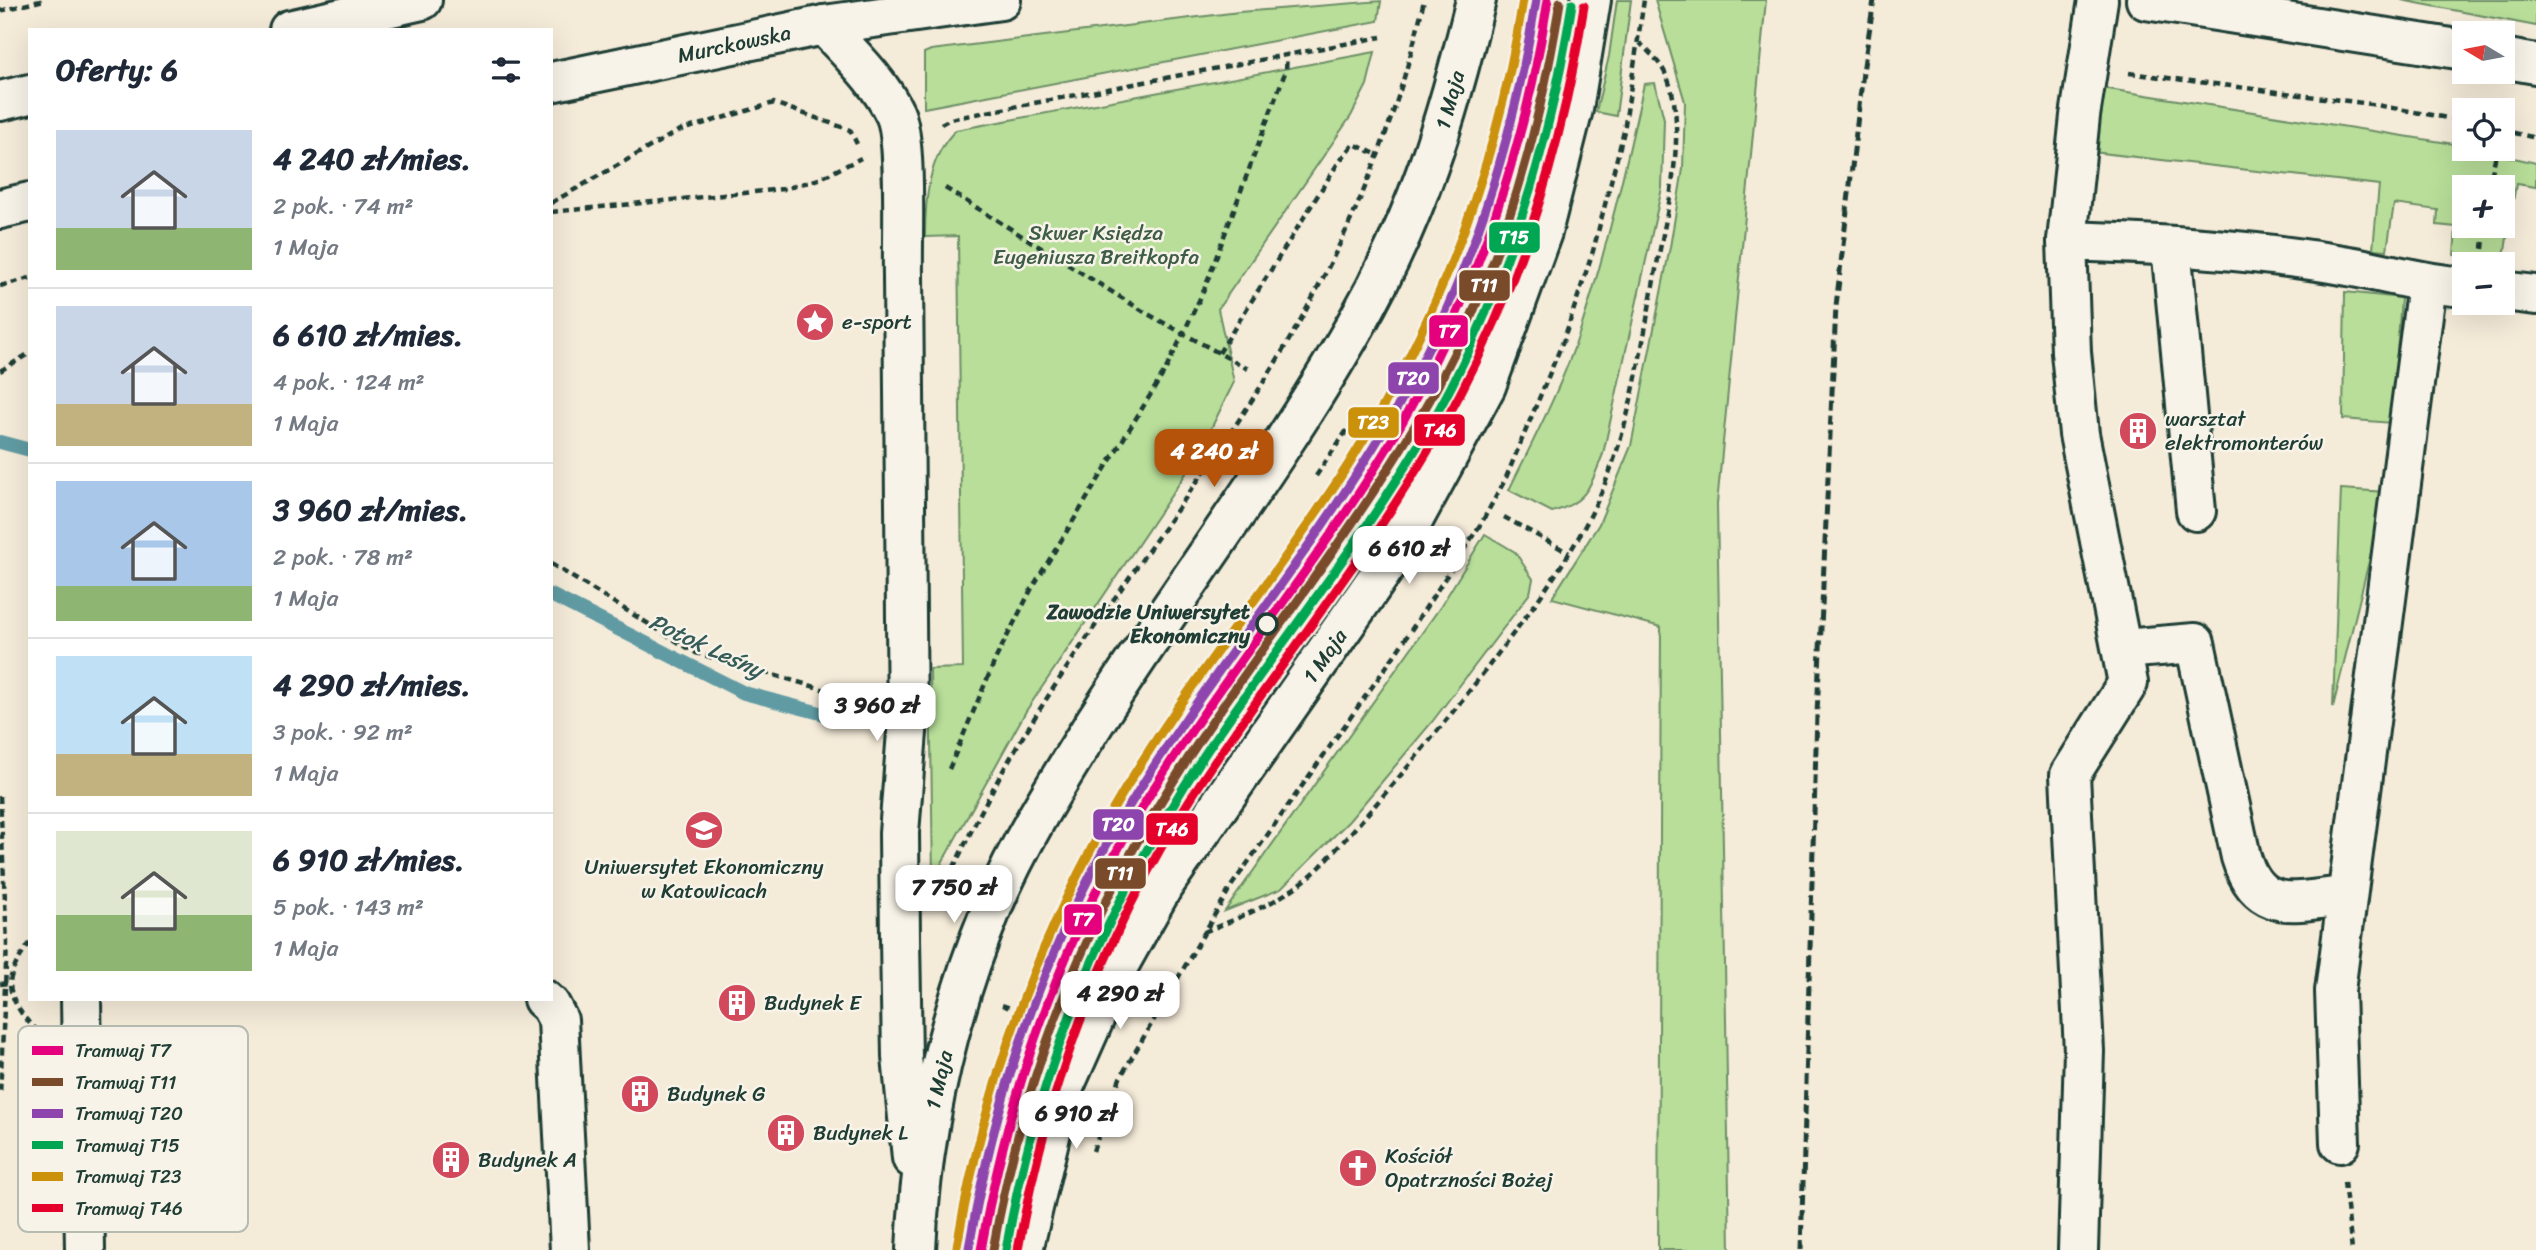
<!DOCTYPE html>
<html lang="pl">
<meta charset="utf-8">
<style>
body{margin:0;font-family:Sriracha,sans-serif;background:#f2f2f3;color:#1f2937;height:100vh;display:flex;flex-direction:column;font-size:26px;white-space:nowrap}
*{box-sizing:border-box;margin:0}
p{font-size:23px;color:#747a83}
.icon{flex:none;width:38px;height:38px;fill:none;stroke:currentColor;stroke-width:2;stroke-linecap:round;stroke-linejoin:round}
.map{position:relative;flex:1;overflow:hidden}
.details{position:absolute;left:28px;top:28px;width:525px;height:973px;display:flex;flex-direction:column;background:#fff;border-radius:0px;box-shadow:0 7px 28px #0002}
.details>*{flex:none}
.needle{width:46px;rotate:280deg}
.tools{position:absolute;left:2452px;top:21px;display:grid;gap:14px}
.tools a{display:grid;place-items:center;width:63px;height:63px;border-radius:0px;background:#fff;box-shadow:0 7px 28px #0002;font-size:35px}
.price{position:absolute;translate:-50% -60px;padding:0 16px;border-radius:14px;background:#fff;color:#222;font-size:23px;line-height:46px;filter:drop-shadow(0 2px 4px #0008)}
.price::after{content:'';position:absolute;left:50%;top:42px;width:21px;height:16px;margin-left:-10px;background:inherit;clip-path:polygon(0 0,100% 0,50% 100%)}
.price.active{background:#b45309;color:#fff}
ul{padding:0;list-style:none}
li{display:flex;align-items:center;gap:21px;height:175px;padding:0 28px}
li+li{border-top:2px solid #e0e1e3}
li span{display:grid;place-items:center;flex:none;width:196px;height:140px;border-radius:0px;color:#555}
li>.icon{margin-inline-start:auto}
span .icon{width:84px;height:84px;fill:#fffc;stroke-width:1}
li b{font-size:30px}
h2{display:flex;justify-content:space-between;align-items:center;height:84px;padding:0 28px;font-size:30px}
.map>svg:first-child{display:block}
</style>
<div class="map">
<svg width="2536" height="1250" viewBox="0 0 2536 1250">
<rect width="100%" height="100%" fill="#f5ebd9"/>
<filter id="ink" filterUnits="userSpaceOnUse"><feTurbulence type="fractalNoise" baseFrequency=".0143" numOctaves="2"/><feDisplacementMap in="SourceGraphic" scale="14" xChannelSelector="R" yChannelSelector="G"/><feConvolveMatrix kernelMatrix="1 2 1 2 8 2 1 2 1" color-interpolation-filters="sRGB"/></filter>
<g filter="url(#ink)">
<!-- green -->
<g fill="#b8de99" stroke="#6c8e66" stroke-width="2" fill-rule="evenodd">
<path d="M1617 0H1631L1616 116 1596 112 1609 56Z"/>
<path d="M1655 0H1766L1717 504 1730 1250H1658L1661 627 1552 598 1599 524 1631 446 1670 247 1683 169 1685 102Z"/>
<path d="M2401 0H2536V26Z"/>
<path d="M1381 1 1378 21 924 108V53L931 50 1239 12Z"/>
<path d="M1375 52 1367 85 1351 116 1218 309 1234 382 1197 457 1026 711 933 879 930 669 963 668 958 236 925 237C925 201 928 156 956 130Z"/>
<path d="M1655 83 1664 119 1662 188 1603 454C1590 486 1588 502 1552 512L1509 490C1535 437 1563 384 1581 328 1607 248 1626 166 1644 84Z"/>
<path d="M2102 88 2454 144 2536 163V187L2516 184 2503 262 2454 255 2456 227 2437 225 2438 210 2394 204 2387 250 2373 249 2379 185 2093 152ZM2464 187H2502V226H2464Z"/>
<path d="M2345 292 2401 298 2392 423 2343 419Z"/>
<path d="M2341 489 2386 492 2333 707Z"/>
<path d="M1485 534 1515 552 1533 579 1530 593 1432 722 1349 821 1281 889 1225 911 1441 606Z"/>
</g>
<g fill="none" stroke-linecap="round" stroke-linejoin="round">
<!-- stream -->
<g stroke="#619ba3" stroke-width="14">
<path d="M0 442 30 450"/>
<path d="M551 595 744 693 847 720"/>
</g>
<!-- minor casing -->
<g stroke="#1f3d34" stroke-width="44">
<g id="minor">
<path d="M2067 241 2080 116 2098 0"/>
<path d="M2171 246 2196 511"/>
<path d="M903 276 907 732 899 833 900 939 902 1057 912 1158"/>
<path d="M2502 291 2536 295"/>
<path d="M2123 649 2195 643 2241 857C2259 917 2296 900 2347 896"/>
<path d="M81 999 85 1250"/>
<path d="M543 999 550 1005 558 1020 570 1250"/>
<path d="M2340 1143 2335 991 2427 284"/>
<path d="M916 1250C921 1132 948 1014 993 905 1020 841 1059 780 1095 722 1180 589 1277 463 1355 326 1417 218 1447 120 1476 0"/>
<path d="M1023 1250 1059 1098 1116 970 1163 886 1397 550 1486 386 1542 232 1573 109 1591 0"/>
<path d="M2078 1250 2084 1051 2070 775 2128 683 2079 434 2071 352 2067 241C2163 244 2260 250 2354 267 2391 274 2426 284 2464 287"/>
</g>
</g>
<!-- highway casing -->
<g stroke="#1f3d34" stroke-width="44">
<g id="highway">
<path d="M2146 0 2464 50"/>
<path d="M824 25C849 53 879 80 895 114 907 141 902 241 903 276"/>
<path d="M289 30 422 0"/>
<path d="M2502 58 2536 64"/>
<path d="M551 82 824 25 1001 0"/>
<path d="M0 101 30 94"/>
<path d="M0 209 30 202"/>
</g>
</g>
<!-- path -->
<g stroke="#1f3d34" stroke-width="4.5" stroke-dasharray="7 5" stroke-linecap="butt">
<path d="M0 11 44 0"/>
<path d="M2129 73 2371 104 2464 121"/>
<path d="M941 124 950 119 1381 37"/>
<path d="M2502 130 2536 138"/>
<path d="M2489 187 2497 149"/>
<path d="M945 188 1146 313 1248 369"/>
<path d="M551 203 678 131 774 103 850 130 857 144"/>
<path d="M551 212 784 189 819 179 861 158"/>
<path d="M2483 249 2485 226"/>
<path d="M0 286 30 278"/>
<path d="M1219 353 1338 163 1354 144 1380 156"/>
<path d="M0 371 30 353"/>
<path d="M1316 476 1349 427"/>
<path d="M1504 517 1569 553"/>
<path d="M551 564 696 653 840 694H864"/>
<path d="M949 769 996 658 1032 588 1165 371 1183 334 1204 290 1286 70 1287 55"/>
<path d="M1179 784 1222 722"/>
<path d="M0 796 7 943 0 1095"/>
<path d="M943 890C964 846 984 803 1008 762 1081 635 1175 520 1254 397 1333 275 1393 142 1424 0"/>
<path d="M1204 932C1248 914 1286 900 1320 867 1382 799 1441 729 1497 655 1538 601 1581 544 1606 481 1635 409 1644 329 1659 254 1669 204 1691 111 1661 66 1655 58 1647 50 1640 43"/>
<path d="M30 943C22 954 11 969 10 983 10 999 25 1022 38 1030"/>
<path d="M1002 1005 1046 1021"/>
<path d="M1093 1151 1120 1078 1232 885 1396 653 1482 522 1505 480 1564 339 1593 251 1624 131 1644 0"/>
<path d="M2344 1182 2352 1250"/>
</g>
<!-- minor -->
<use href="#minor" stroke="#f7f3e8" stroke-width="38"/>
<!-- highway -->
<use href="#highway" stroke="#f7f3e8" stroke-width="38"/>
<!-- rail -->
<path stroke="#1f3d34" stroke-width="5" stroke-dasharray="10 5" stroke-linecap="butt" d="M1801 1250 1817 714 1836 306 1863 72 1874 0"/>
<!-- path-bridge -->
<path stroke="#1f3d34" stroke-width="4.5" stroke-dasharray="7 5" stroke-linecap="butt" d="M0 984 10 983"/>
<!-- tram-1 casing -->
<g stroke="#f7f3e8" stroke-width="14">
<path id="tram-1" d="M981 1250C1007 1102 1054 962 1128 831 1199 708 1291 599 1368 479 1462 332 1521 173 1548 0"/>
</g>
<!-- tram-2 casing -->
<g stroke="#f7f3e8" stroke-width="14">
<path id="tram-2" d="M993 1250C1022 1083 1081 928 1171 785 1256 648 1361 527 1438 385 1502 265 1539 136 1560 2"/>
</g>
<!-- tram-3 casing -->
<g stroke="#f7f3e8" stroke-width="14">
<path id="tram-3" d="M969 1248C995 1098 1042 955 1119 823 1200 685 1305 563 1387 425 1465 294 1512 150 1536 0"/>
</g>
<!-- tram-4 casing -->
<g stroke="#f7f3e8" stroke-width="14">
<path id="tram-4" d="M1006 1250C1038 1064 1109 895 1215 739 1295 622 1385 513 1451 387 1513 266 1551 138 1572 4"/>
</g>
<!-- tram-5 casing -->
<g stroke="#f7f3e8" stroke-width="14">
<path id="tram-5" d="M957 1246C983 1096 1031 955 1106 822 1176 696 1271 586 1348 465 1439 321 1497 168 1523 0"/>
</g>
<!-- tram-6 casing -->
<g stroke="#f7f3e8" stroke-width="14">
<path id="tram-6" d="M1018 1250C1047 1087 1105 932 1194 793 1281 659 1385 536 1460 394 1525 272 1563 142 1584 6"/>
</g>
<!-- tram-1 -->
<use href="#tram-1" stroke="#e5007d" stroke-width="9"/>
<!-- tram-2 -->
<use href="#tram-2" stroke="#7a4b2a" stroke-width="9"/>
<!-- tram-3 -->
<use href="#tram-3" stroke="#8e44ad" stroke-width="9"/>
<!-- tram-4 -->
<use href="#tram-4" stroke="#00a651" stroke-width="9"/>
<!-- tram-5 -->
<use href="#tram-5" stroke="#cc910a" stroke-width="9"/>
<!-- tram-6 -->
<use href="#tram-6" stroke="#e4002b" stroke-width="9"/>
</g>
</g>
<!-- icons -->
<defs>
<g id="sight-disc" transform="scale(2.0125)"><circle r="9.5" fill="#d1495b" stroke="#f7f3e8"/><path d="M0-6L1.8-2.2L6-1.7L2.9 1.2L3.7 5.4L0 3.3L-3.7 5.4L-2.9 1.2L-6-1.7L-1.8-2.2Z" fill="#fff"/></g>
<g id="building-disc" transform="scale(2.0125)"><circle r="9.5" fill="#d1495b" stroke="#f7f3e8"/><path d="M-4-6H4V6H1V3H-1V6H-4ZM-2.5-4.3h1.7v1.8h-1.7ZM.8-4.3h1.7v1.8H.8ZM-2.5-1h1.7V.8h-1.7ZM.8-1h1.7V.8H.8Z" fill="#fff"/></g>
<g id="university-disc" transform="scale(2.0125)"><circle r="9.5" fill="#d1495b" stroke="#f7f3e8"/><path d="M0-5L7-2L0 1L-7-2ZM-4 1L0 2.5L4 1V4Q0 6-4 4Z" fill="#fff"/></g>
<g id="church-disc" transform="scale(2.0125)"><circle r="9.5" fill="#d1495b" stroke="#f7f3e8"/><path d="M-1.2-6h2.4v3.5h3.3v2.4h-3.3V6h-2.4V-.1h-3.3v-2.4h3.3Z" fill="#fff"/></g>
</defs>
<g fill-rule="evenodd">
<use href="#sight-disc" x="815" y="322"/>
<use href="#building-disc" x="2138" y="431"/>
<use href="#university-disc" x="704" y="830"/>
<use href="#building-disc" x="737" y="1003"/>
<use href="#building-disc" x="640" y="1094"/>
<use href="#building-disc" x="786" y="1133"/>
<use href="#building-disc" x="451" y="1160"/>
<use href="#church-disc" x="1358" y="1168"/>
</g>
<!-- markers -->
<circle fill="#f7f3e8" stroke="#1f3d34" stroke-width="3.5" cx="1267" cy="624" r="10"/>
<g text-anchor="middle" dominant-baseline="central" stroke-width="5" stroke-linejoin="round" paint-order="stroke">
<!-- street labels -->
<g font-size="21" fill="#1f3d34" stroke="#f7f3e8">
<text transform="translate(734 44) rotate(-12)">Murckowska</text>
<text transform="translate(1450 100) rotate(-75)">1 Maja</text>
<text transform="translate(1325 656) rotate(-55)">1 Maja</text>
<text transform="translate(939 1080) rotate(-77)">1 Maja</text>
</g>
<!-- park labels -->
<g font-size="21" fill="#3e5d48" stroke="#f7f3e8">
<text x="1096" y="233">Skwer Księdza<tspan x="1096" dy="24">Eugeniusza Breitkopfa</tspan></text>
</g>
<!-- poi labels -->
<g font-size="21" fill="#1f3d34" stroke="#f7f3e8" text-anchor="start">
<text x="842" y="322">e-sport</text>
<text x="2165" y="419">warsztat<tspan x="2165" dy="24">elektromonterów</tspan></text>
<text x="704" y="867" text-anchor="middle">Uniwersytet Ekonomiczny<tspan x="704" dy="24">w Katowicach</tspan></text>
<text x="764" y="1003">Budynek E</text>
<text x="667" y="1094">Budynek G</text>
<text x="813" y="1133">Budynek L</text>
<text x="1385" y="1156">Kościół<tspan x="1385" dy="24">Opatrzności Bożej</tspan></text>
<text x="478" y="1160">Budynek A</text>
</g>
<!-- stop labels -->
<g font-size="21" font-weight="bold" fill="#1f3d34" stroke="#f7f3e8" text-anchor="end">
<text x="1250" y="612">Zawodzie Uniwersytet<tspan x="1250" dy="24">Ekonomiczny</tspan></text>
</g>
<!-- water labels -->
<g font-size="23" font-style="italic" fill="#355c59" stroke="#f7f3e8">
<text transform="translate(706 646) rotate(25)">Potok Leśny</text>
</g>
</g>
<!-- legend -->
<rect x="18" y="1026" width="230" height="206" rx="10" fill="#f7f3e8" stroke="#b6bcb2" stroke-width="2"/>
<rect x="32" y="1046" width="31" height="9" fill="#e5007d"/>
<rect x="32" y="1078" width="31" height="8" fill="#7a4b2a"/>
<rect x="32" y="1109" width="31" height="9" fill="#8e44ad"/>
<rect x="32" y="1141" width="31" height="8" fill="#00a651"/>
<rect x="32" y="1172" width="31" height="9" fill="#cc910a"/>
<rect x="32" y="1204" width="31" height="8" fill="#e4002b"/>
<g font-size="19" fill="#1f3d34">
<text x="75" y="1057">Tramwaj T7</text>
<text x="75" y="1089">Tramwaj T11</text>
<text x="75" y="1120">Tramwaj T20</text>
<text x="75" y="1152">Tramwaj T15</text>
<text x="75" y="1183">Tramwaj T23</text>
<text x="75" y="1215">Tramwaj T46</text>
</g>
<g stroke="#f7f3e8" stroke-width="2.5">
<rect x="1488" y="221" width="53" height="33" rx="7" fill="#00a651"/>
<rect x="1458" y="269" width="53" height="33" rx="7" fill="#7a4b2a"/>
<rect x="1428" y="314" width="41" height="34" rx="7" fill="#e5007d"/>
<rect x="1387" y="361" width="53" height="34" rx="7" fill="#8e44ad"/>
<rect x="1347" y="406" width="53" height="33" rx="7" fill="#cc910a"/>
<rect x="1413" y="413" width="53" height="34" rx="7" fill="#e4002b"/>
<rect x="1092" y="808" width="53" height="33" rx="7" fill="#8e44ad"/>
<rect x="1145" y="812" width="54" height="34" rx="7" fill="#e4002b"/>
<rect x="1094" y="857" width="53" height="33" rx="7" fill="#7a4b2a"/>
<rect x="1063" y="903" width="40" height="33" rx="7" fill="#e5007d"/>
</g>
<g font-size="19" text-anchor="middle" font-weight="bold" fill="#fff">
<text x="1514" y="244">T15</text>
<text x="1484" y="292">T11</text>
<text x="1449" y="338">T7</text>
<text x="1413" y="385">T20</text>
<text x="1373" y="429">T23</text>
<text x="1440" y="437">T46</text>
<text x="1118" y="831">T20</text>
<text x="1172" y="836">T46</text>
<text x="1120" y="880">T11</text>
<text x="1083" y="926">T7</text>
</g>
</svg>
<div class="tools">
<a><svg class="needle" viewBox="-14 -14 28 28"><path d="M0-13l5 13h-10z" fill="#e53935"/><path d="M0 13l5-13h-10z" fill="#747a83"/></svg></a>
<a><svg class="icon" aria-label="locate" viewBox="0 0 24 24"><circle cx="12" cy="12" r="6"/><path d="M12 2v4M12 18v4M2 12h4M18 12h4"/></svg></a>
<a>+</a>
<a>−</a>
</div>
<b class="price active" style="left:1214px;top:489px">4 240 zł</b>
<b class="price" style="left:1409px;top:586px">6 610 zł</b>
<b class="price" style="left:877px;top:743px">3 960 zł</b>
<b class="price" style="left:954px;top:925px">7 750 zł</b>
<b class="price" style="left:1120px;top:1031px">4 290 zł</b>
<b class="price" style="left:1076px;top:1151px">6 910 zł</b>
<section class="details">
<h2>Oferty: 6<svg class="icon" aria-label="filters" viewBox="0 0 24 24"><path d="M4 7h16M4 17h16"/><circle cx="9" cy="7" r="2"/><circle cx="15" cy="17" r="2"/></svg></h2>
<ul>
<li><span style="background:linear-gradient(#c9d6e8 70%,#8fb573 0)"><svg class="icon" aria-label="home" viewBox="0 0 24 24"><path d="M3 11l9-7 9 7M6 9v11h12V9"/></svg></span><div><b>4 240 zł/mies.</b><p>2 pok. · 74 m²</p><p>1 Maja</p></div></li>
<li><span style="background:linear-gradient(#c9d6e8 70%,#c2b280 0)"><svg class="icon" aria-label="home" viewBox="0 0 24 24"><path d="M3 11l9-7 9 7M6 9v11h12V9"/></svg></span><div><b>6 610 zł/mies.</b><p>4 pok. · 124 m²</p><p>1 Maja</p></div></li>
<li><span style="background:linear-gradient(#a9c7e8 75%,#8fb573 0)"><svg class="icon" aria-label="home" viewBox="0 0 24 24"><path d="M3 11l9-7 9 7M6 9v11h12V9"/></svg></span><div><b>3 960 zł/mies.</b><p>2 pok. · 78 m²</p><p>1 Maja</p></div></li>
<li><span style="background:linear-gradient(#bfe0f5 70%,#c2b280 0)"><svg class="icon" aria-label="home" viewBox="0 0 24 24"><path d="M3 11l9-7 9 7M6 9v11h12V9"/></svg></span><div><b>4 290 zł/mies.</b><p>3 pok. · 92 m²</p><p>1 Maja</p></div></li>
<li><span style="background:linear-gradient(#dfe7d0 60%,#8fb573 0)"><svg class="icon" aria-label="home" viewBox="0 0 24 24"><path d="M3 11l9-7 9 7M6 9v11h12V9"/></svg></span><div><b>6 910 zł/mies.</b><p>5 pok. · 143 m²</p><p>1 Maja</p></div></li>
</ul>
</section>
</div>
